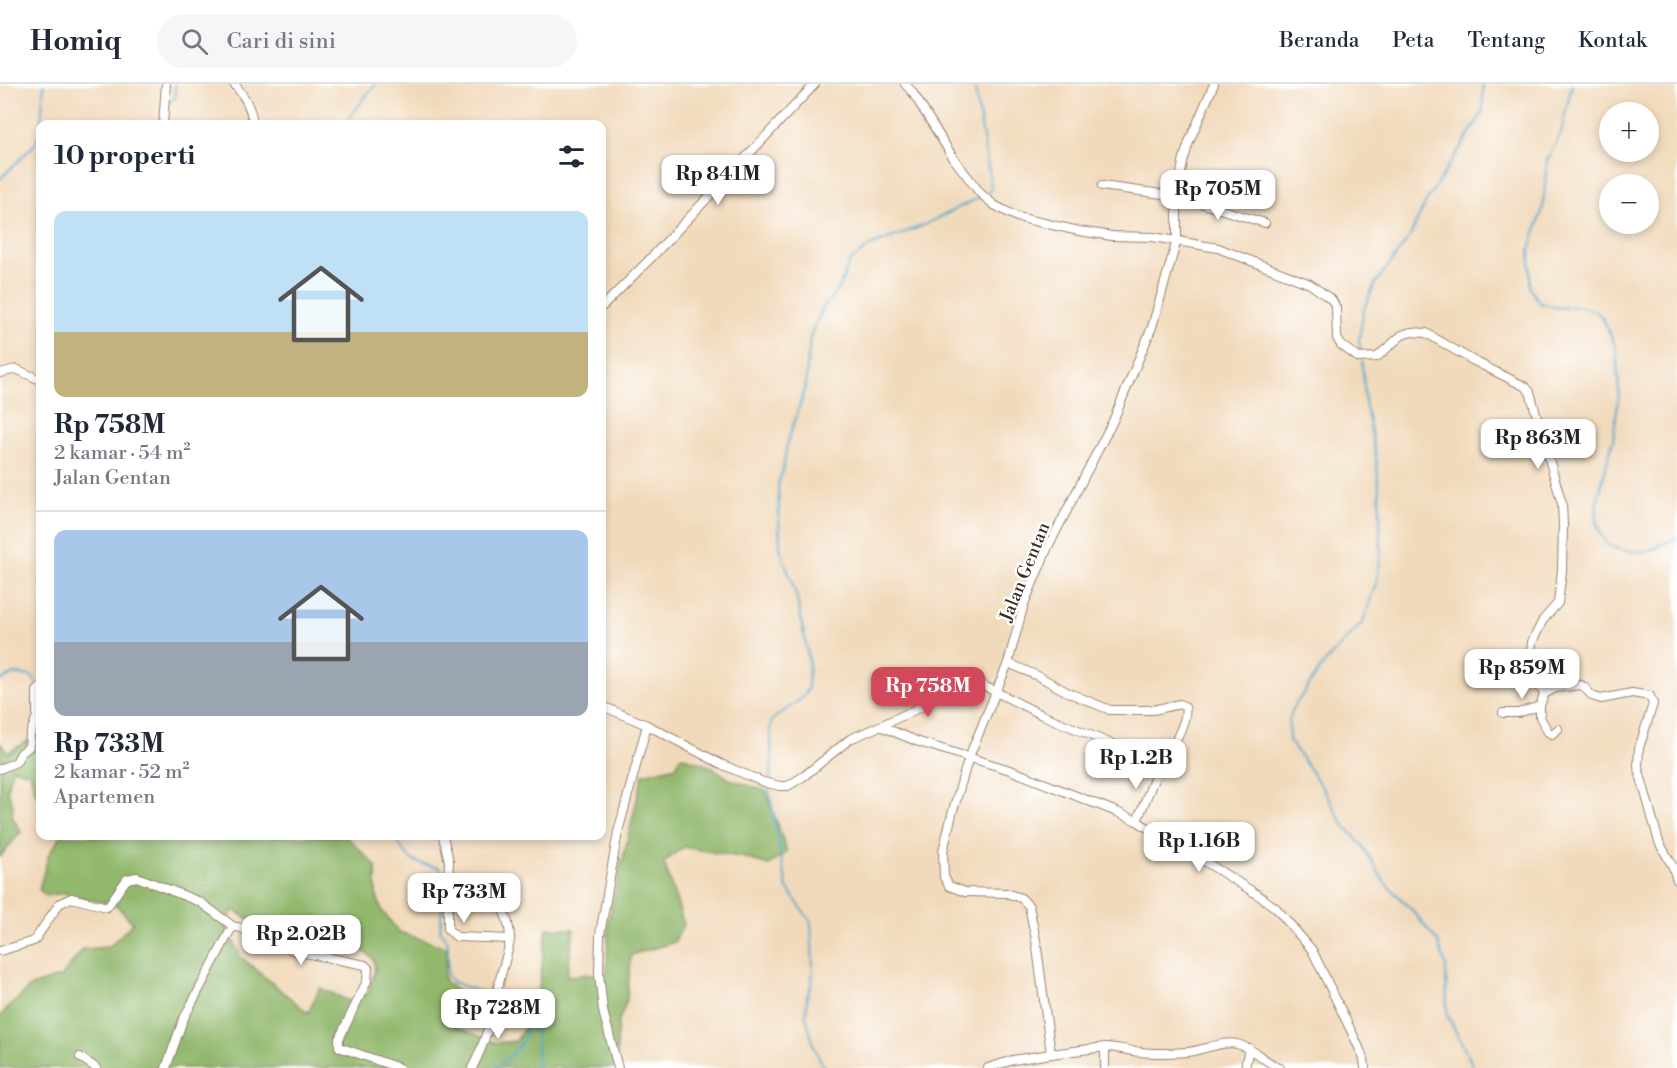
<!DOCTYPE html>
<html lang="id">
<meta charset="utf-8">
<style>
body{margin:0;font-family:"Libre Bodoni",serif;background:#f6f6f7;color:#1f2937;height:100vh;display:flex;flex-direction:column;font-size:22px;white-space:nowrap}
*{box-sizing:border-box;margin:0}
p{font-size:20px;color:#747a83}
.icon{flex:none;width:33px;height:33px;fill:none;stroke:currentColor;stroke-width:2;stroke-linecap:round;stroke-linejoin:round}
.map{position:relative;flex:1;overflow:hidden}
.drawer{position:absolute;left:36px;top:36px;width:570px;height:720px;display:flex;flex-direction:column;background:#fff;border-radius:12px;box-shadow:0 3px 9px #0003}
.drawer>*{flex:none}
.controls{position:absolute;left:1599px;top:18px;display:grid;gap:12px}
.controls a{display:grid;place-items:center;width:60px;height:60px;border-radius:50%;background:#fff;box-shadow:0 3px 9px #0003;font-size:30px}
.price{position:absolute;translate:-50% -51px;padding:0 14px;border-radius:12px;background:#fff;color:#222;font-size:20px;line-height:39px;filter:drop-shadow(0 2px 3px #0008)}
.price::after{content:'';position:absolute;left:50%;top:36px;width:18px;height:14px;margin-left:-9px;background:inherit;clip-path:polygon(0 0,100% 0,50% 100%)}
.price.selected{background:#d1495b;color:#fff}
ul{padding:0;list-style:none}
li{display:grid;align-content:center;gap:12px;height:318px;padding:0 18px}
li+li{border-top:2px solid #e0e1e3}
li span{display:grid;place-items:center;height:186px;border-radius:12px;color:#555}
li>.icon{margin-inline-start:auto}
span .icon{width:108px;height:108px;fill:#fffc;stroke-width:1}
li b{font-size:26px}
h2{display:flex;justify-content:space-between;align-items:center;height:72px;padding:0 18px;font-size:26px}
header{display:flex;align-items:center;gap:36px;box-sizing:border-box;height:84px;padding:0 30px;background:#fff;border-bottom:2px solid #e0e1e3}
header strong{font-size:28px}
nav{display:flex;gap:33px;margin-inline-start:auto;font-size:21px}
.search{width:420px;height:54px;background:#f6f6f7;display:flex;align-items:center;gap:15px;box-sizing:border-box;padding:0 21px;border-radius:33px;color:#747a83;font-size:22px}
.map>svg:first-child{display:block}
</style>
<header>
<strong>Homiq</strong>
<div class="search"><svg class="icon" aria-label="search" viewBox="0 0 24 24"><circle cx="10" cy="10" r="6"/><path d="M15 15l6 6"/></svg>Cari di sini</div>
<nav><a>Beranda</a><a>Peta</a><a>Tentang</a><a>Kontak</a></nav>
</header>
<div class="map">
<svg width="1677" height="984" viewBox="0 0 1677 984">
<rect width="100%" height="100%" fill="#fff"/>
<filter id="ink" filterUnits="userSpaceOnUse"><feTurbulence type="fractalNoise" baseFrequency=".0167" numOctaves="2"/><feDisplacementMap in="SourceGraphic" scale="12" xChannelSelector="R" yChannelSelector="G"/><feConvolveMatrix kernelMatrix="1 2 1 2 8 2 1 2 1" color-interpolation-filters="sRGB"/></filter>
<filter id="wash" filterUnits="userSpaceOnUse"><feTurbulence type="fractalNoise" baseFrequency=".008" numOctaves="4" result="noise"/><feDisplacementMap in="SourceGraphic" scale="24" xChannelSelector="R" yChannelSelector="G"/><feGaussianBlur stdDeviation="1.35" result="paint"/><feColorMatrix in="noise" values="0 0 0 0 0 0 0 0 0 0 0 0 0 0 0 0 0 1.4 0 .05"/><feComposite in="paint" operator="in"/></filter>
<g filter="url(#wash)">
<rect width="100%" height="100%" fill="#f1dabb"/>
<!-- forest -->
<g fill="#92b86d" stroke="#667146" stroke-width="1.5" fill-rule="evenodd">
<path d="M40 649V714L36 710 30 689 12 684 7 706 13 721 12 732 21 748 0 773V659L8 669Z"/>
<path d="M681 672 712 683 729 695 766 707 787 768 769 781 745 774 684 763 664 778 684 841 674 858 631 871 627 916 618 939 616 984H0V932L31 902 62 892 83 865 109 863 133 839 117 822 64 809 46 812 39 805 49 770 61 752H346L376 782V810L382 827 399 848 448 864 444 896 459 908 454 942 496 959 516 957 536 925 547 844 574 845 567 892 607 889 608 837 643 690 676 682ZM233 826 269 847 344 868 360 865 373 874 375 885 368 909 349 917 320 904 308 929 241 873 226 842Z"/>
</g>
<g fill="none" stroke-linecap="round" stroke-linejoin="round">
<!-- stream -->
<g stroke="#4ca4c9" stroke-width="2">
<path d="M974 0 991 101 990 108 985 111"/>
<path d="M1572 0 1561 49 1547 76 1543 124 1530 165V204L1540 219 1559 224 1579 222 1596 227 1604 236 1616 264 1619 309 1613 356 1597 418 1596 436 1601 451 1608 461 1620 466 1641 468 1656 464 1677 453"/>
<path d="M167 21 175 14V0"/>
<path d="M41 40 44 0"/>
<path d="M345 40 375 0"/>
<path d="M0 95 36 59 40 47"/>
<path d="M1361 271 1359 255 1364 225 1375 200 1409 154 1427 116 1483 28V0"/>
<path d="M1362 277 1365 318 1376 372 1379 404 1381 468 1377 496 1363 538 1326 577 1293 624 1289 637V656L1322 703 1343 740 1362 761 1385 799 1412 826 1438 858 1446 882 1447 930 1474 984"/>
<path d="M0 597 14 590 32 592 38 602"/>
<path d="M20 673 40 662"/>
<path d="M0 678 15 675"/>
<path d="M394 752C409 776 409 779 439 783L444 802 440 847 448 858V893L453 898 493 913"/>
<path d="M498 915C506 918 517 920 524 926 539 938 538 966 537 984"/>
<path d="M494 984C515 971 523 959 531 936"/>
<path d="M824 984 814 963 806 932 807 912 812 899 813 885 811 838 787 804 769 706 772 675 770 643 773 635 801 615 805 610 808 604 809 577 796 510 780 464 778 399 783 386 787 360 805 305 810 253 823 224 840 202 850 177 872 161 922 142 980 113"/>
</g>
</g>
</g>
<g filter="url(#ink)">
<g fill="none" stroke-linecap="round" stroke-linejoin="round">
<!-- minor casing -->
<g stroke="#96826c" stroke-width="10">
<g id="minor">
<path d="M234 0C244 11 252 26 253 40"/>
<path d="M905 0 913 9 954 75 980 109 994 121 1017 133 1079 147 1112 152 1153 153 1218 164 1310 200 1332 216 1336 224 1337 254 1341 261 1359 274 1377 273 1402 251 1411 248 1426 249 1472 276 1526 303 1530 308 1562 420 1563 441 1562 487 1558 519 1543 536 1532 558 1530 580 1532 590 1544 610"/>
<path d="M163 40 166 0"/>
<path d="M1102 102 1177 112 1265 139"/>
<path d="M602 223 650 175 815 0"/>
<path d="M0 289 16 285 40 296"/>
<path d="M1544 610 1556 604 1581 601 1584 603 1592 612 1601 615 1632 609 1650 612 1653 620 1639 664 1638 683 1659 758 1673 783 1677 796"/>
<path d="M602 622 647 641 618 748 600 850 599 889 603 927 618 984"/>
<path d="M1540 622V633L1548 648 1552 650 1558 645"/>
<path d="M1503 629H1518L1540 622 1544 610"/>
<path d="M647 641 721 680 763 698 780 702H788L804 692 850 655 880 642 919 658 1010 686 1117 728 1137 737 1171 759 1198 773 1258 811 1276 824 1312 866 1356 957 1364 975 1365 984"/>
<path d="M880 642 921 623 937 610 953 592 966 593 1040 630 1114 661 1159 683C1168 673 1189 636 1185 623L1180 620 1153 626H1110L1067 608 1040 593 1008 579"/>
<path d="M0 685 16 678 21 669 29 663 30 651 37 632V607L40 604"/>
<path d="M1137 737 1159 683"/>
<path d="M443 752 449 777 448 797C464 807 489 808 501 824 507 831 510 845 510 855 509 866 504 879 501 891 493 923 488 955 472 984"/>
<path d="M448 797V846L457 853 510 855"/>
<path d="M0 867 34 857 59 820 71 814 107 823 127 795 137 793 200 818 234 843"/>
<path d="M1105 963C1118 963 1128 967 1141 968 1156 970 1173 969 1187 968 1202 967 1223 956 1237 960 1254 964 1264 978 1280 984"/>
<path d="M80 973 96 984"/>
<path d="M166 984 183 936 230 847 234 843H238L295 867 365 881 368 884 367 897 339 955V963L399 984"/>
<path d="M988 984 1013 976 1051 970"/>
<path d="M1105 984V963L1051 970 1036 856 1029 822 1021 814 1006 809 965 808 949 802 944 793 943 767 952 730 969 673 1008 579 1024 520 1048 463 1113 337 1152 243 1177 156V112L1183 78 1189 58 1214 0"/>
<path d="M1245 984 1249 964"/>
</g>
</g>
<!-- minor -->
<use href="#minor" stroke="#fff" stroke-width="8"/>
</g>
</g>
<g text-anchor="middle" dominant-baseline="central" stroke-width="5" stroke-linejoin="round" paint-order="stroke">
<!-- street labels -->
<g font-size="18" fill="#3b2a1e" stroke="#fff">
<text transform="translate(1025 488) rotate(-68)">Jalan Gentan</text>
</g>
</g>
</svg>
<div class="controls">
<a>+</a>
<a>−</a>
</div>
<b class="price" style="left:718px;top:122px">Rp 841M</b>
<b class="price" style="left:1218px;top:137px">Rp 705M</b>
<b class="price" style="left:1538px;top:386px">Rp 863M</b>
<b class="price" style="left:1522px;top:616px">Rp 859M</b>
<b class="price selected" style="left:928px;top:634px">Rp 758M</b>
<b class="price" style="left:1136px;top:706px">Rp 1.2B</b>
<b class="price" style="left:1199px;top:789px">Rp 1.16B</b>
<b class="price" style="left:464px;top:840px">Rp 733M</b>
<b class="price" style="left:301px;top:882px">Rp 2.02B</b>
<b class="price" style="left:498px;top:956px">Rp 728M</b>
<section class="drawer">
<h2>10 properti<svg class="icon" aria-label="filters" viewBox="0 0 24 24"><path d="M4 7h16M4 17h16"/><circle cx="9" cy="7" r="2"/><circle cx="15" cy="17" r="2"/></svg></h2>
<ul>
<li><span style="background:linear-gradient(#bfe0f5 65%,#c2b280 0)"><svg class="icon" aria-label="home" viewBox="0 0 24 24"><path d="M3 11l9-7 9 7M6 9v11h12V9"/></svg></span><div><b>Rp 758M</b><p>2 kamar · 54 m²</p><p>Jalan Gentan</p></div></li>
<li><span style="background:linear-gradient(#a9c7e8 60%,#9aa5b1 0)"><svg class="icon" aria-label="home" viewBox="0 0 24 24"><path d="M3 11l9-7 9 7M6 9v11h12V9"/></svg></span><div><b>Rp 733M</b><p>2 kamar · 52 m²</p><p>Apartemen</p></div></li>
</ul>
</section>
</div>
